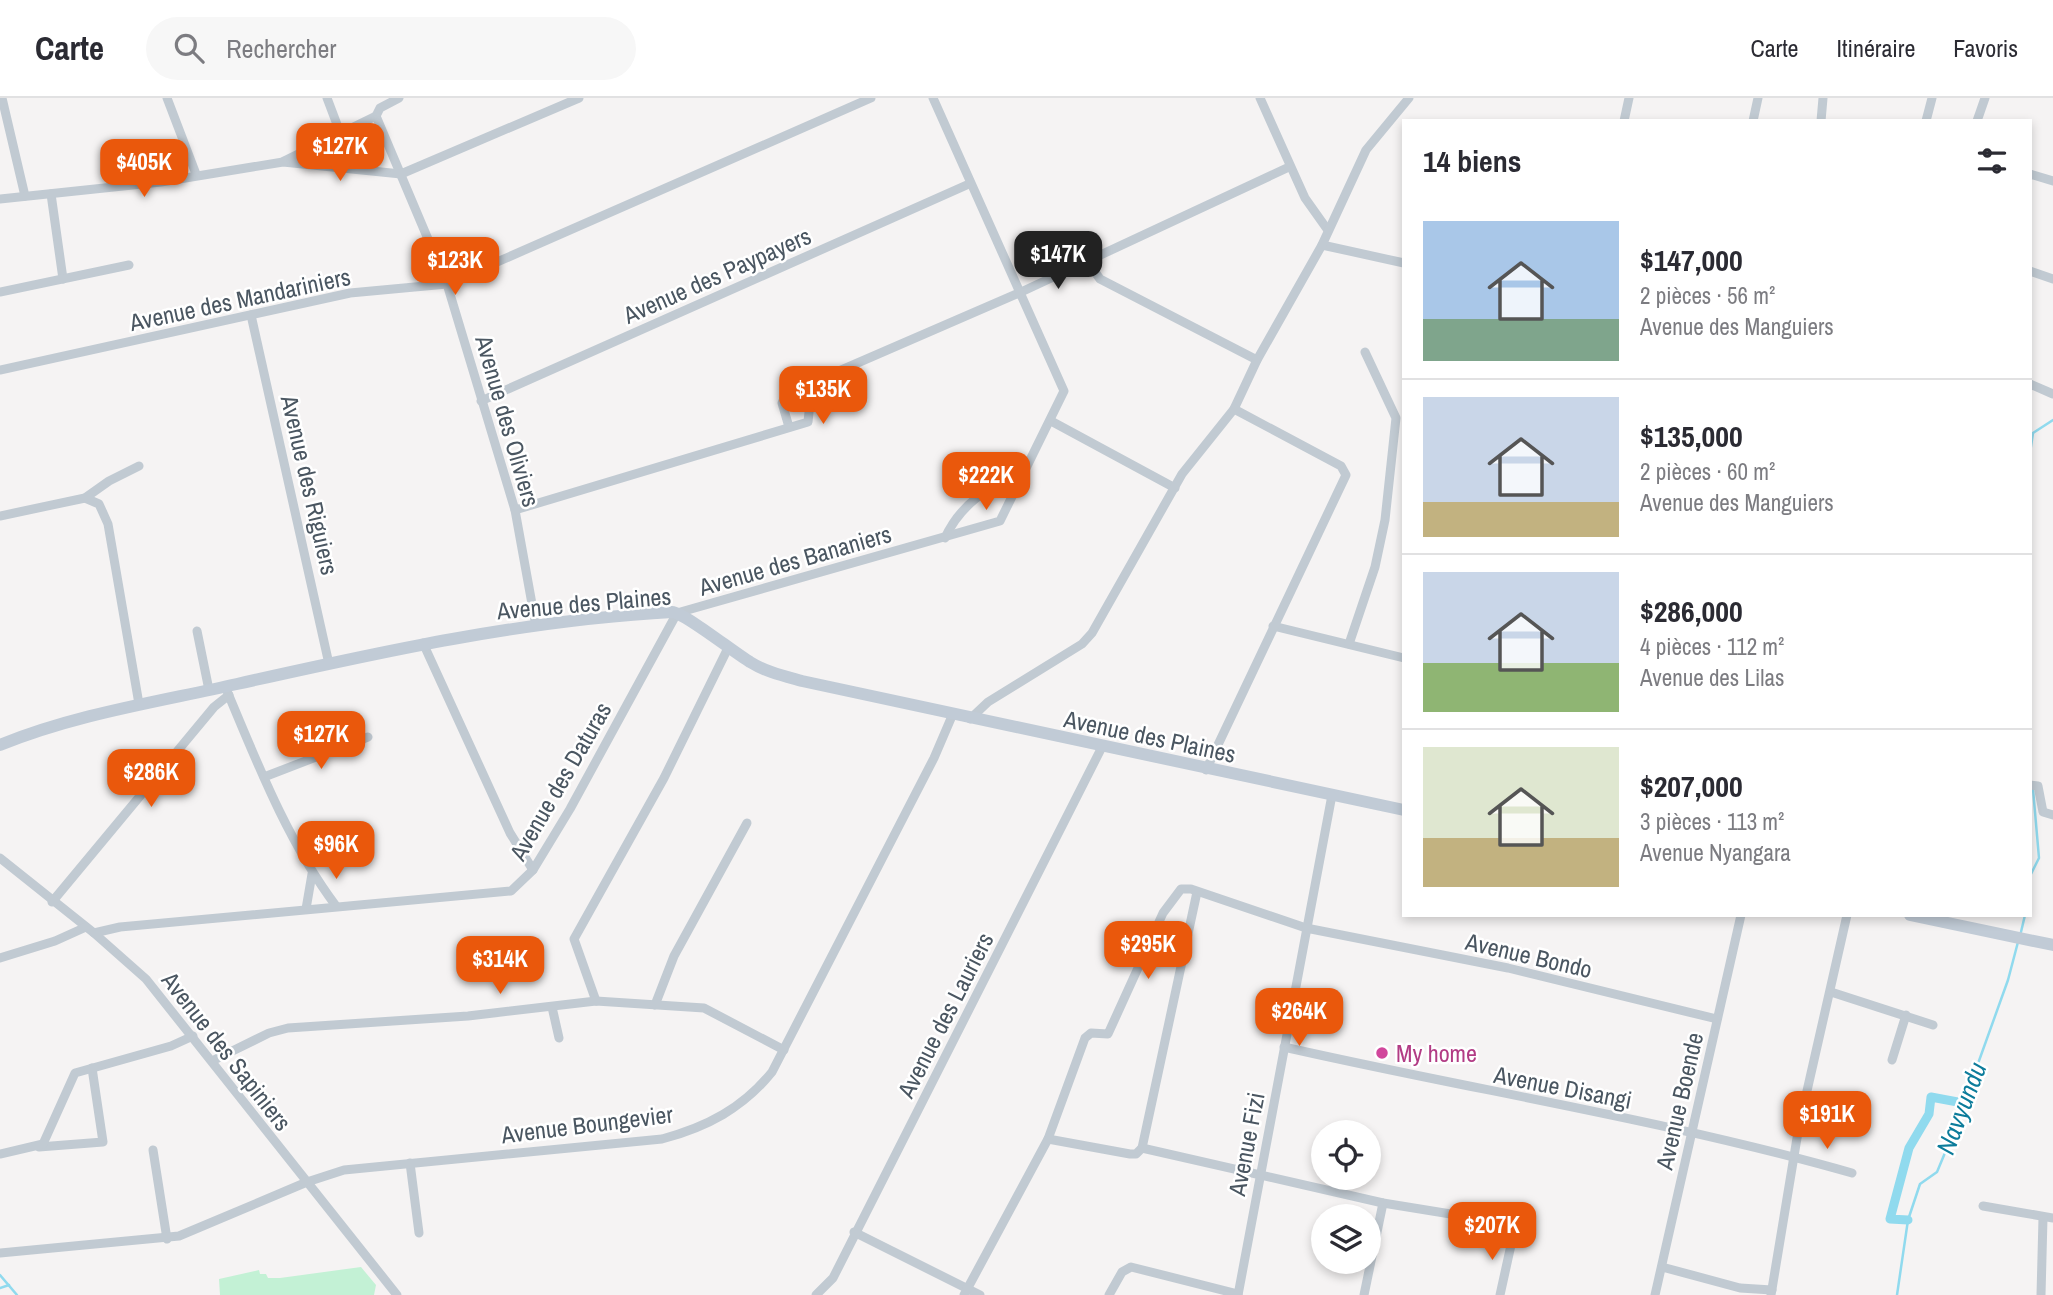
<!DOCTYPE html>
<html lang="fr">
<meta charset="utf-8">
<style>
body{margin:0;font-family:"Archivo Narrow",sans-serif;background:#f7f7f7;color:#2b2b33;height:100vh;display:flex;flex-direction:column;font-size:26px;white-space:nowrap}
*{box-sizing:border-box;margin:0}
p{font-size:23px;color:#7c7c81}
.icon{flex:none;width:38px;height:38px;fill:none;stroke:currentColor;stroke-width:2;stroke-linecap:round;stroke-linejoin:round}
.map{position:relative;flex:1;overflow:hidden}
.drawer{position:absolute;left:1402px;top:21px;width:630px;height:798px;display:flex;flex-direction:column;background:#fff;border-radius:0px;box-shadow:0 4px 10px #0003}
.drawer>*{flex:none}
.buttons{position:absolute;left:1311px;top:1022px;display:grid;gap:14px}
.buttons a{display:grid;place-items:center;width:70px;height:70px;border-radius:50%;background:#fff;box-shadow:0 4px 10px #0003;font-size:35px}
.price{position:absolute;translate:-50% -60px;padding:0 16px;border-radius:14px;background:#ea580c;color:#fff;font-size:23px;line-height:46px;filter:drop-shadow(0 2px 4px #0008)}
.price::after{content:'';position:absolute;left:50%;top:42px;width:21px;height:16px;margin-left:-10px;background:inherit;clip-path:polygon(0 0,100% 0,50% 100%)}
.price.selected{background:#222;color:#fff}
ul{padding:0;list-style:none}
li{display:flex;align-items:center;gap:21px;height:175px;padding:0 21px}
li+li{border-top:2px solid #e1e1e2}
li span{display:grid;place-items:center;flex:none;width:196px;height:140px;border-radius:0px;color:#555}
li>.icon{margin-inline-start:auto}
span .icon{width:84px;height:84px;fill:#fffc;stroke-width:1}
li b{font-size:30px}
h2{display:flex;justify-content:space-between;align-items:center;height:84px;padding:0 21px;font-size:30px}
header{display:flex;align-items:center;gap:42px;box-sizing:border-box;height:98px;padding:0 35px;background:#fff;border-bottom:2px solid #e1e1e2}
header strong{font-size:33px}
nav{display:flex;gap:38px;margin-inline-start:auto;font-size:24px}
.search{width:490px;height:63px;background:#f7f7f7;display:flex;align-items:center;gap:18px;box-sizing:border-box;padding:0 24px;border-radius:38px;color:#7c7c81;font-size:26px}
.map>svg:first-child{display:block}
</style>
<header>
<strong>Carte</strong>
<div class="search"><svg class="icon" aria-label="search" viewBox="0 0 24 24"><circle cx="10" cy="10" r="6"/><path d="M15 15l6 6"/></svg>Rechercher</div>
<nav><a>Carte</a><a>Itinéraire</a><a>Favoris</a></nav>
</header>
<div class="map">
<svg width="2053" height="1197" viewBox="0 0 2053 1197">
<rect width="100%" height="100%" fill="#f5f3f3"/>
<!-- green -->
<path fill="#c3f1d5" d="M361 1169 376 1187 374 1197H220L219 1181 259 1172 260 1176H266L268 1180H280Z"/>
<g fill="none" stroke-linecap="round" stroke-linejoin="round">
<!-- stream -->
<g stroke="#90daee" stroke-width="2.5">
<path d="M2030 355 2033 335 2053 322"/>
<path d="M2030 623V645"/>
<path d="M2030 778 2039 760 2033 691"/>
<path d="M2021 834 2025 817"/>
<path d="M0 1177 17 1197"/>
<path d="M0 1190 9 1187"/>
<path d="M1897 1197 1908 1122 1920 1086 1937 1074 1952 1038 2008 882 2018 844"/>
</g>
<!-- canal -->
<path stroke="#90daee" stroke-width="9" d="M1908 1122 1890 1121 1909 1050 1929 1016 1931 999 1963 1005"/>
<!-- street -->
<g stroke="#c1cad2" stroke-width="9">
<path d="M2 0 25 98"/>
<path d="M167 0 196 76"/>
<path d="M327 0 341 37"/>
<path d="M1260 0 1305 100 1327 131"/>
<path d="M376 18 447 186 515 412 536 528"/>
<path d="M1624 23 1629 0"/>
<path d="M1753 23 1758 0"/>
<path d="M1821 23 1823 0"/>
<path d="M1926 23 1932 0"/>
<path d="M1977 23 1985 0"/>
<path d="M284 63 376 18 380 10 399 0"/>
<path d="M2030 76 2053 83"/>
<path d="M51 96 63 181"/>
<path d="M0 101 161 84 283 64 401 76 579 0"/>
<path d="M1322 147 1404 165"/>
<path d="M1087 163 1100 181 1257 262"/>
<path d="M2030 173 2053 181"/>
<path d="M0 194 129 167"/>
<path d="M251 217 329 566"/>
<path d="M0 272 350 195 447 186 871 0"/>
<path d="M2030 286 2053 296"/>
<path d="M481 303 969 86"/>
<path d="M1051 323 1175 390"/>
<path d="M789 329 782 305 786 296 1019 195 1289 69"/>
<path d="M85 400 99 406 108 426 139 606"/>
<path d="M515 412 808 324 812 285"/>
<path d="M0 418 85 400 109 383 139 368"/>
<path d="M945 440C958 411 989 383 1022 380"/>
<path d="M1273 528 1404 560"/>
<path d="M197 533 209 592"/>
<path d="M423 545 510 735 533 772"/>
<path d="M1349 546 1375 469 1385 422 1396 320 1365 254"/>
<path d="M227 593C258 667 288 744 336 808"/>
<path d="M970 621 988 604 1082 546 1092 535 1182 376 1234 311 1257 262 1322 147 1366 52 1409 0"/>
<path d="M1206 672 1346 377 1341 368 1234 311"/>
<path d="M264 679 368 639"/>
<path d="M2030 687 2038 688 2043 714 2053 717"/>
<path d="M0 760 94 835 146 881 397 1197"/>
<path d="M52 804 214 609 229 597"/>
<path d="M306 811 312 776"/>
<path d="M94 835 120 829 511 793 533 772 570 711 677 515 1000 423 1064 293 933 0"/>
<path d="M0 860 55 843 86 829"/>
<path d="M1831 894 1933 927"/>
<path d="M596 903 574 841 664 680 728 550"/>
<path d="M655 907 674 858 747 725"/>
<path d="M552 909 559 940"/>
<path d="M1284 949C1473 992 1666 1022 1852 1075"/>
<path d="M1892 962 1906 917"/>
<path d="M212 963 269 935 288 930 468 918 596 903 704 910 784 952"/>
<path d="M1048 1041 1130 1056H1136L1142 1050"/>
<path d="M39 1049 103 1044 92 970"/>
<path d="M1142 1050 1383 1105 1506 1125 1512 1129 1513 1138 1500 1197"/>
<path d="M1142 1050 1197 794"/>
<path d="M153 1052 167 1141"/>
<path d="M0 1056 43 1046 75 975 171 948 193 938"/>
<path d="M410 1065 419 1135"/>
<path d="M1983 1108 2053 1120"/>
<path d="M854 1134 980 1197"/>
<path d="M0 1155 179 1138 307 1084 344 1072 662 1041C707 1029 743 1010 772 974L934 660 952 618"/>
<path d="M1662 1169 1740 1190 1772 1192"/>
<path d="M816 1197 833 1180 1102 649"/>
<path d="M964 1197 1048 1041 1085 940 1091 935 1108 936 1163 815 1181 791H1191L1306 830 1508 870 1717 921"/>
<path d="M1109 1197 1122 1174 1131 1169 1238 1196"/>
<path d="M1238 1197 1332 697"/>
<path d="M1364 1197 1383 1105"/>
<path d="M1655 1197 1741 817"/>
<path d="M1771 1197 1799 1028 1847 817"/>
<path d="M2041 1197 2043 1120"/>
</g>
<!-- secondary -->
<g stroke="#c1cbd6" stroke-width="12">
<path d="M0 647C76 616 157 604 237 586 380 554 524 522 672 514 685 515 733 554 750 564 766 574 784 578 802 583L1404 712"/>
<path d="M1910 817 2053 847"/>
</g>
</g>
<!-- markers -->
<circle fill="#d1479c" stroke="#fff" stroke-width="2.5" cx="1382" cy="955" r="7"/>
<g text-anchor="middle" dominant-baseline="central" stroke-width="5" stroke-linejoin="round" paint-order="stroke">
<!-- street labels -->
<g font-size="24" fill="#4a5661" stroke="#fff">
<text transform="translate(717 177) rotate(-24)">Avenue des Paypayers</text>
<text transform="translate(240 201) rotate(-12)">Avenue des Mandariniers</text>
<text transform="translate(508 323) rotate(74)">Avenue des Oliviers</text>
<text transform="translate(310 387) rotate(77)">Avenue des Riguiers</text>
<text transform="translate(795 462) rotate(-16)">Avenue des Bananiers</text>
<text transform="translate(584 505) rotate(-5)">Avenue des Plaines</text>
<text transform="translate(1150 638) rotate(12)">Avenue des Plaines</text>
<text transform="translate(560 683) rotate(-60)">Avenue des Daturas</text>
<text transform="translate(1529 857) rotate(13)">Avenue Bondo</text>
<text transform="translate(945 917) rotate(-63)">Avenue des Lauriers</text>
<text transform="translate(227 953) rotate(52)">Avenue des Sapiniers</text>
<text transform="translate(1563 989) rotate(11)">Avenue Disangi</text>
<text transform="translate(1679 1003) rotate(-77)">Avenue Boende</text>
<text transform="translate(587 1026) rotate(-7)">Avenue Boungevier</text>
<text transform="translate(1246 1046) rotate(-79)">Avenue Fizi</text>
</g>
<!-- hotel labels -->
<g font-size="24" fill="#b23c85" stroke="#fff" text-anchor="start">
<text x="1396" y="955">My home</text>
</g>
<!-- water labels -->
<g font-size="26" font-style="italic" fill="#0c7c9b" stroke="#fff">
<text transform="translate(1961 1010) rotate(-69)">Navyundu</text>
</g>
</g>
</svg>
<div class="buttons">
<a><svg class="icon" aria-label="locate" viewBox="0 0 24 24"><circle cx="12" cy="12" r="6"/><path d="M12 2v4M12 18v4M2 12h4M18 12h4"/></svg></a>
<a><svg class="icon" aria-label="layers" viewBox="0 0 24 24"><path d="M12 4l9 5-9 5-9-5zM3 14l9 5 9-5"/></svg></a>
</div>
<b class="price" style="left:340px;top:85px">$127K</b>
<b class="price" style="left:144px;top:101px">$405K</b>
<b class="price selected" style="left:1058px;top:193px">$147K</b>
<b class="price" style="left:455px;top:199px">$123K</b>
<b class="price" style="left:823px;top:328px">$135K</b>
<b class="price" style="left:986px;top:414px">$222K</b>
<b class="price" style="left:321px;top:673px">$127K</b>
<b class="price" style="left:151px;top:711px">$286K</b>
<b class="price" style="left:336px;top:783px">$96K</b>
<b class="price" style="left:1148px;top:883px">$295K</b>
<b class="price" style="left:500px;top:898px">$314K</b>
<b class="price" style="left:1299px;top:950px">$264K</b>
<b class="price" style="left:1827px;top:1053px">$191K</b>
<b class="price" style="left:1492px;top:1164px">$207K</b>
<section class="drawer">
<h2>14 biens<svg class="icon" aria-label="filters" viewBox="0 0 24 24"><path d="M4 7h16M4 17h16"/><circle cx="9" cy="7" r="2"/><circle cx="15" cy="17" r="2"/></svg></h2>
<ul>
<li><span style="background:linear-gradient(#a9c7e8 70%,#7fa58c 0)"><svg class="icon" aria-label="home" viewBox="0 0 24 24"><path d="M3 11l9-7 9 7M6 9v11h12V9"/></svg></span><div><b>$147,000</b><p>2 pièces · 56 m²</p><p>Avenue des Manguiers</p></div></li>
<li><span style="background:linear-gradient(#c9d6e8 75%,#c2b280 0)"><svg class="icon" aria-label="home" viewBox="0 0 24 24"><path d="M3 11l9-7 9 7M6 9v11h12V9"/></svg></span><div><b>$135,000</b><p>2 pièces · 60 m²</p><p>Avenue des Manguiers</p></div></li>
<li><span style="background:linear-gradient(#c9d6e8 65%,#8fb573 0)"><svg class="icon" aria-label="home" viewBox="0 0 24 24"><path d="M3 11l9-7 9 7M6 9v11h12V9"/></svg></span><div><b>$286,000</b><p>4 pièces · 112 m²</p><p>Avenue des Lilas</p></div></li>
<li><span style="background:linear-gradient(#dfe7d0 65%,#c2b280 0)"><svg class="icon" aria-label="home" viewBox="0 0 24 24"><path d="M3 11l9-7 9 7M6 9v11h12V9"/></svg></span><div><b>$207,000</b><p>3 pièces · 113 m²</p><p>Avenue Nyangara</p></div></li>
</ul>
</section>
</div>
